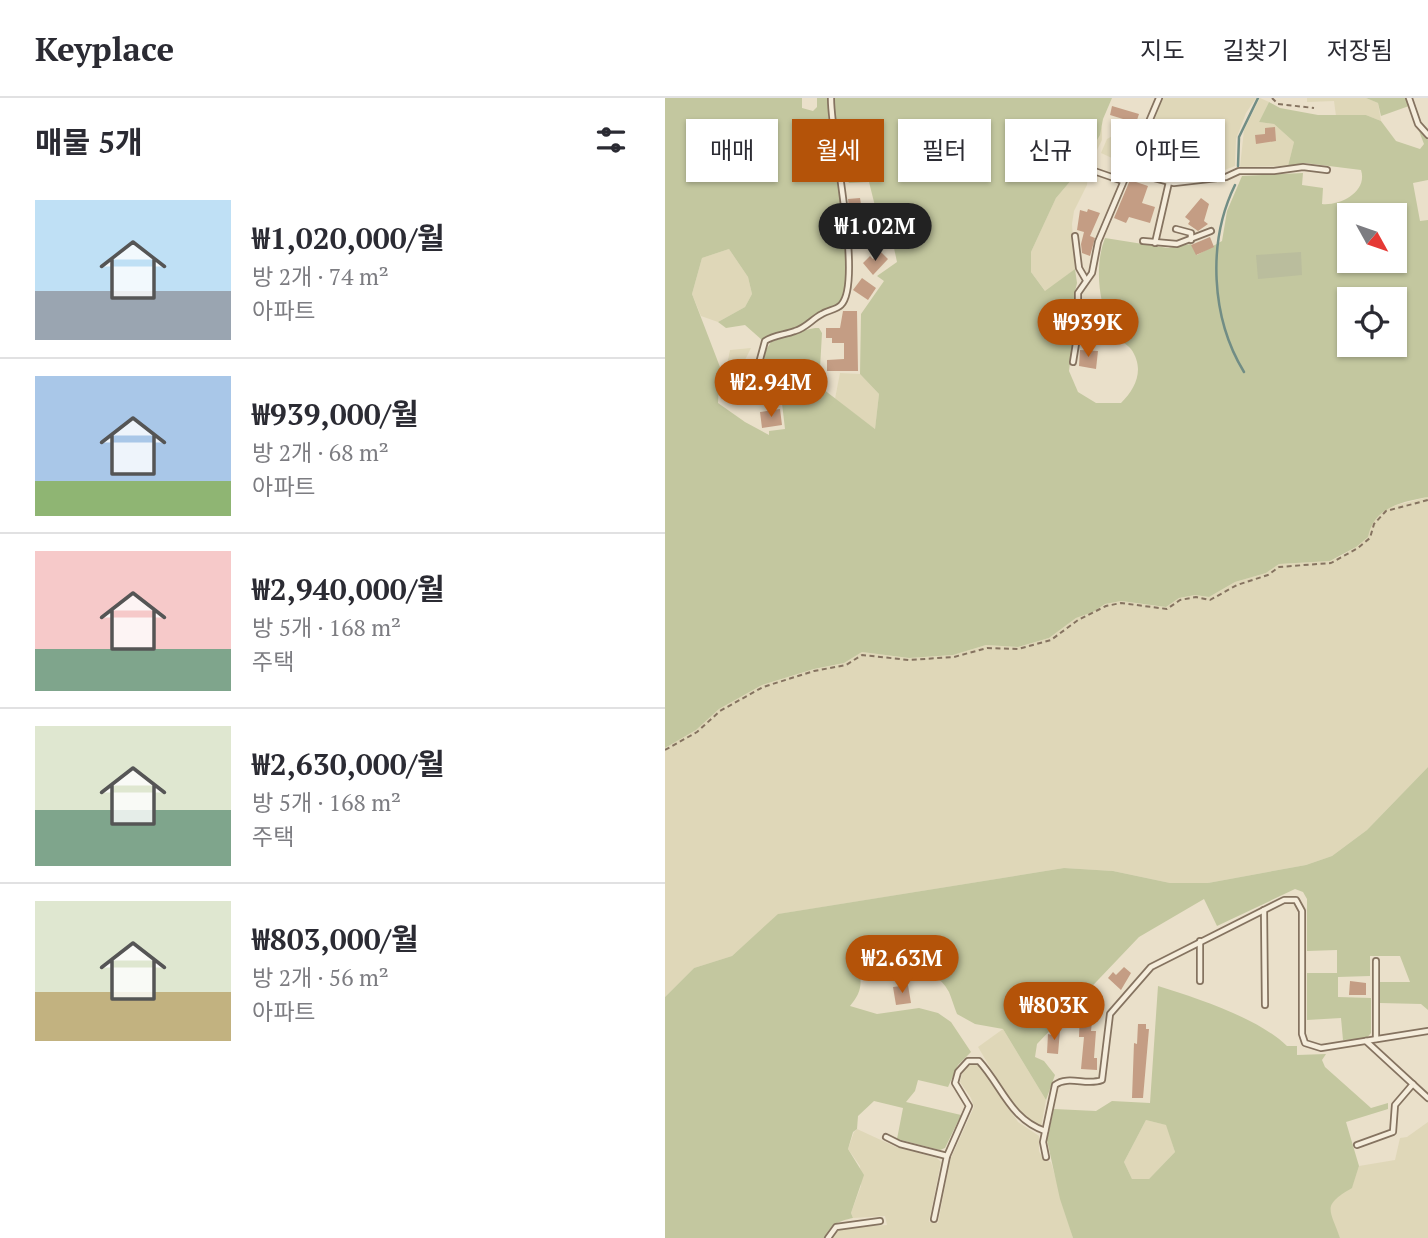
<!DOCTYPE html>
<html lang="ko">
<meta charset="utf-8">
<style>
body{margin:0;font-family:"PT Serif","Noto Sans KR",serif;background:#f7f7f7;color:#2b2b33;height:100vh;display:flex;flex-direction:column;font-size:26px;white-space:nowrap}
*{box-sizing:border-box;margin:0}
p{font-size:23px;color:#7c7c81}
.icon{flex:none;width:38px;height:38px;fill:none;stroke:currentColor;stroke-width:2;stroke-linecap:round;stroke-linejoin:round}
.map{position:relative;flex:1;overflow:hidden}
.side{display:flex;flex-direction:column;background:#fff;width:665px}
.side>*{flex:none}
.banner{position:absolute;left:21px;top:21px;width:637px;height:63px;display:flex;gap:14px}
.needle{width:46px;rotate:130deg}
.buttons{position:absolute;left:672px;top:105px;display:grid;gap:14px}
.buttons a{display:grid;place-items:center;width:70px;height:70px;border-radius:0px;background:#fff;box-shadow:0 2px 5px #0004;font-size:35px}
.price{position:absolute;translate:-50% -60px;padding:0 16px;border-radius:24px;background:#b45309;color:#fff;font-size:23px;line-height:46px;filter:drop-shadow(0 2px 4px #0008)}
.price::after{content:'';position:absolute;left:50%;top:42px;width:21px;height:16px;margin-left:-10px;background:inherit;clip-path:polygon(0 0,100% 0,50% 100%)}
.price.on{background:#222;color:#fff}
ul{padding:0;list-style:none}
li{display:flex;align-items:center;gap:21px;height:175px;padding:0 35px}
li+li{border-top:2px solid #e1e1e2}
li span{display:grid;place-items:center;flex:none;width:196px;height:140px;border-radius:0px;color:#555}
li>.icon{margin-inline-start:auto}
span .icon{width:84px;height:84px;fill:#fffc;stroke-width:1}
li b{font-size:30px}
h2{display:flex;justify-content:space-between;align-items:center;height:84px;padding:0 35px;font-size:30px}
.tag{padding:0 24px;border-radius:0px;background:#fff;box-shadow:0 2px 5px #0004;font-size:24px;line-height:63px}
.tag.on{background:#b45309;color:#fff}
header{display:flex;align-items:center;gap:42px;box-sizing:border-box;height:98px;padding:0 35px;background:#fff;border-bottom:2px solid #e1e1e2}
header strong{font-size:33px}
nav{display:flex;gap:38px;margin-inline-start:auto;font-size:24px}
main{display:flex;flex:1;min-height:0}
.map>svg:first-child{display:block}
</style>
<header>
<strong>Keyplace</strong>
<nav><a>지도</a><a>길찾기</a><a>저장됨</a></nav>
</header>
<main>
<section class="side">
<h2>매물 5개<svg class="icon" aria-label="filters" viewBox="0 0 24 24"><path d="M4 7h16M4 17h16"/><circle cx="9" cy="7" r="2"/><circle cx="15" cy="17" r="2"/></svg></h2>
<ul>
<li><span style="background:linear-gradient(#bfe0f5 65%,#9aa5b1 0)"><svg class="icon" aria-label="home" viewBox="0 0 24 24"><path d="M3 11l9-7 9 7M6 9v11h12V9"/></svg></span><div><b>₩1,020,000/월</b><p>방 2개 · 74 m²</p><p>아파트</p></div></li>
<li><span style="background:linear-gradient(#a9c7e8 75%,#8fb573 0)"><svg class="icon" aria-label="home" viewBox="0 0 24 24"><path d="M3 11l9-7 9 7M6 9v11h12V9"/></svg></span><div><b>₩939,000/월</b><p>방 2개 · 68 m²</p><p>아파트</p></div></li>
<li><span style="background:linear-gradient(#f6c9c9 70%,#7fa58c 0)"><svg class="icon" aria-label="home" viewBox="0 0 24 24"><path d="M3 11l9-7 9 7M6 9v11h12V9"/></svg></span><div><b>₩2,940,000/월</b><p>방 5개 · 168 m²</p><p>주택</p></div></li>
<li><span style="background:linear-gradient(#dfe7d0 60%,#7fa58c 0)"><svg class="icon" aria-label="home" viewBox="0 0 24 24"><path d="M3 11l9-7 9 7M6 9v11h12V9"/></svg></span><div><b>₩2,630,000/월</b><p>방 5개 · 168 m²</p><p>주택</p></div></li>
<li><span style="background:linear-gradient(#dfe7d0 65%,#c2b280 0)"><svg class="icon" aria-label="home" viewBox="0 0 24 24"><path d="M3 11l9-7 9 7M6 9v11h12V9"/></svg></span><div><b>₩803,000/월</b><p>방 2개 · 56 m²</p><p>아파트</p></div></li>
</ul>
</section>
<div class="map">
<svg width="763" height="1140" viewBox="0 0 763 1140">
<rect width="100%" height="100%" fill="#eae0ca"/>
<!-- farmland -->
<g fill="#dfd7b8">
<path d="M497 0H591L581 15 571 41 570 68 557 73 537 67 539 49 531 51 526 27 497 32 485 31Z"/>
<path d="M595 0 604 4 594 24 609 26 629 44 623 68 575 69 579 32Z"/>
<path d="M642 0H701L713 5 716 23 701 17 671 18 669 3 642 4Z"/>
<path d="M437 28V42L424 68 422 87 409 113 407 126 410 171 381 194 366 174V154L391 100 408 80 413 60 429 47Z"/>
<path d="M451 36 468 44 458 65 436 55 442 41Z"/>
<path d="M64 151 83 179 87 196 80 209 53 224 36 218 27 196 37 160Z"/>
<path d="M86 250 71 280 65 286 58 287 65 252Z"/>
<path d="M175 275 195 276 214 296 210 331 170 301Z"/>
<path d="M763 399V669L702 732 667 758 641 767 543 785H505L448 773 399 770 114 816 67 858 29 870 0 899V650L31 632 54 611 97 587 150 571 179 565 197 554 244 560 288 557 321 547 353 549 384 540 411 520 428 514 440 506 455 503 501 509 514 500 530 497 544 499 570 484 601 475 614 466 665 463 678 457 691 449 706 425 720 410Z"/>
<path d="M338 931 381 1002 376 1029 351 1013 313 949Z"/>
<path d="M308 965 316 968 353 1024 374 1038V1053L378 1061 386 1064 408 1140H166L171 1132 177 1130 222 1127 220 1118 188 1120 186 1115 196 1088 195 1068 183 1051 189 1034 192 1031 231 1049 272 1060 276 1064 264 1124 273 1125 285 1062 309 1009 306 1000 295 984 298 973Z"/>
<path d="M481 1022 502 1027 510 1054 484 1081H467L459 1064Z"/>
<path d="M763 1024V1140H675L664 1115 665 1107 671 1099 687 1089 694 1068 730 1062 735 1040 742 1039Z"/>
</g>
<!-- green -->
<g fill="#c3c79f" fill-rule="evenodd">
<path d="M0 0H137V10L148 13 152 9V0H163C160 47 197 170 176 204L149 217 133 230 106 237 97 242 80 227 61 230 53 224 80 209 87 196 83 179 64 151 37 160 27 196 55 269 53 305 80 324 104 337V333L120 331 116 297 92 299 101 252 106 244C119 240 143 229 154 230L157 235 154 288 210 331 214 296 195 276 196 216 219 183 212 178 232 164 229 150 213 120 204 84 184 85C169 61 167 28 168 0H447L438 21 435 37 429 47 413 60 408 80 391 100 366 154V174L380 193 410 171 412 185 409 198V232L404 273 413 294 431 305H456C471 290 480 271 466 251 460 244 450 241 446 232 434 204 429 169 440 140L503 150 526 146 532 157 557 143 562 113 577 78 638 75 637 87 658 90 657 106C675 108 703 94 696 72L640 65 623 68 629 44 609 26 594 24 604 4 615 10 653 17H701L716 23 731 43 755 51 759 46 754 33 763 42V82L748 85 755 123 763 122V399C736 404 709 409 703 439L691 449 665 463 614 466 601 475 570 484 544 499 530 497 514 500 501 509 456 503 440 506 428 514 411 520 384 540 353 549 321 547 288 557 244 560 197 554 179 565 149 571 97 587 54 611 31 632 0 650ZM684 117H730V163H684ZM684 201H730V247H684Z"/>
<path d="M701 0H742L744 8 716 18 713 5Z"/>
<path d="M763 669V912L756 906 715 905V884H745L735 858H705V878L673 879V899L706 900V935L701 941 678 942 676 920 642 922V875H672V852L642 853V801L638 794 630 791 552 828 539 801 474 839 372 946 370 959 379 963 390 977 381 1002 338 931 310 926 292 916C289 909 287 901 284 894 265 858 225 883 195 876 197 890 194 897 185 908L212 916 254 910 273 915 286 924 306 954 293 967 283 989 253 982 250 993 241 1004 296 1017 280 1050 275 1052 232 1041 238 1010 209 1003 193 1018 192 1031 188 1034 183 1051 199 1077 186 1115 188 1120C174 1123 165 1126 160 1140H0V899L29 870 67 858 113 816 399 770 448 773 505 785H543L641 767 667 758 702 732Z"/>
<path d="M493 888C532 900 593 920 622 948H632V957L661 956 657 962 660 969 706 1010 723 1005V1011L681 1024 694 1068 687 1090C656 1108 665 1111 675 1140H408L395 1101 382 1042 389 1011 431 1013 447 1003 485 1005ZM481 1022 501 1027 510 1054 484 1081H467L459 1064Z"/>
</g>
<!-- cemetery -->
<path fill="#babd9d" d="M636 154 637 177 593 181 591 157Z"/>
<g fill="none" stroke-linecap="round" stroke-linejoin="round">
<!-- stream -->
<g stroke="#718d85" stroke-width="2.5">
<path d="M573 68 574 39 593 0"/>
<path d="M570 87C542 144 546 220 579 274"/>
</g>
</g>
<!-- building -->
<g fill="#c49d84">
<path d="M447 8 474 16 471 25 445 17Z"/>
<path d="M610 29 611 43 591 46 590 37 600 36V30Z"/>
<path d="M491 40 508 41 495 76 481 72Z"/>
<path d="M532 57 533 68 521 73 520 71H515L513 60Z"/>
<path d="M465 82 483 88 477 105 490 109 485 125 464 119 461 125 449 120Z"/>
<path d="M195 100 198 119 185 121 183 101Z"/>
<path d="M536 100 544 106 539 123 543 126 533 133 523 126 525 123 520 119Z"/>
<path d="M423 111 435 115 425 138 430 140 425 158 417 155 416 146 419 134 412 132 415 112 422 114Z"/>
<path d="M545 139 549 149 531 157 526 147Z"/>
<path d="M215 153 223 161 208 177 198 165 205 158 208 161Z"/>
<path d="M197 180 211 190 203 202 188 192Z"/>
<path d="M178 213H192L193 273H162V262L179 261V245H167V240H161V230H175Z"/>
<path d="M415 252 433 253 431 271 414 268Z"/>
<path d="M115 311 117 327 97 330 95 314Z"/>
<path d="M459 869 466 875 456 892 443 880 448 874 451 877Z"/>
<path d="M685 883 701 885V897H684Z"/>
<path d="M243 887 246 905 231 907 228 889Z"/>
<path d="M415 912 428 913 426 933H431L429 960H432V972L416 971 419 939H414Z"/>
<path d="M473 926H481V931H484L478 1000H467L469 945 472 946Z"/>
<path d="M387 932H395L393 956 382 955 383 936 387 937Z"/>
</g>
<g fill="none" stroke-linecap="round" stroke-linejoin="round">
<!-- service casing -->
<g stroke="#857360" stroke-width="8">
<g id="service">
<path d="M744 0 753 26 763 37"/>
<path d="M429 73 458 83"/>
<path d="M462 73 509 85 561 79 574 73H609L638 69 662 72"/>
<path d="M511 131 526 135V142"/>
<path d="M410 138 414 170 421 182"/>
<path d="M478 143 512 146 546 133"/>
<path d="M490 145 504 84"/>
<path d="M408 264 413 233V195L427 175 433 144 494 0"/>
<path d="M89 301 88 287 100 243C109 237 119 237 130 233 141 230 147 221 157 216 163 212 171 212 176 207 199 184 165 38 166 0"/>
<path d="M599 812 600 907"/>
<path d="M535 843V883"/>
<path d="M711 863V941"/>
<path d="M701 943 763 1000"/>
<path d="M221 1039 235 1046 282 1058"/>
<path d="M692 1047 728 1034 730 1007 748 986"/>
<path d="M381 1059 378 1044 390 987C403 977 422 988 437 982L445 916 486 869 619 802H631L637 813V936L640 945 656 950 763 933"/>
<path d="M269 1121 282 1058 304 1008 290 985 293 974 303 963H314C337 988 345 1021 380 1033"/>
<path d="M163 1140 171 1129 215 1123"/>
</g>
</g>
<!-- path -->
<g stroke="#857360" stroke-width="2" stroke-dasharray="5 3.5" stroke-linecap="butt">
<path d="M607 0 613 6 649 10"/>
<path d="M0 652 32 634 55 613 98 589 149 573 181 567 197 557 244 562 289 559 322 550 353 551 386 542 413 522 441 508 456 505 502 511 515 502 531 499 545 502 572 487 603 477 614 469 666 465 693 450 705 440 709 426 721 413 763 402"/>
</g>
<!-- service -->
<use href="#service" stroke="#f5eddc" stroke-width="4.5"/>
</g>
</svg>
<div class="buttons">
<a><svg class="needle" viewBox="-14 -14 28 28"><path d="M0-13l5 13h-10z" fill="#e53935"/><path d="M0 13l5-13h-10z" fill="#7c7c81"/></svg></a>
<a><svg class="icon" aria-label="locate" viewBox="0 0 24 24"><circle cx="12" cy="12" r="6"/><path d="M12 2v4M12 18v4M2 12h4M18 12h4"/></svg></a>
</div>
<b class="price on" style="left:210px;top:165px">₩1.02M</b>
<b class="price" style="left:423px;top:261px">₩939K</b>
<b class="price" style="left:106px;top:321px">₩2.94M</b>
<b class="price" style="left:237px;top:897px">₩2.63M</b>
<b class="price" style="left:389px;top:944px">₩803K</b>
<div class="banner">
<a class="tag">매매</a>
<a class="tag on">월세</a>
<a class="tag">필터</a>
<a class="tag">신규</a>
<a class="tag">아파트</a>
</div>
</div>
</main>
